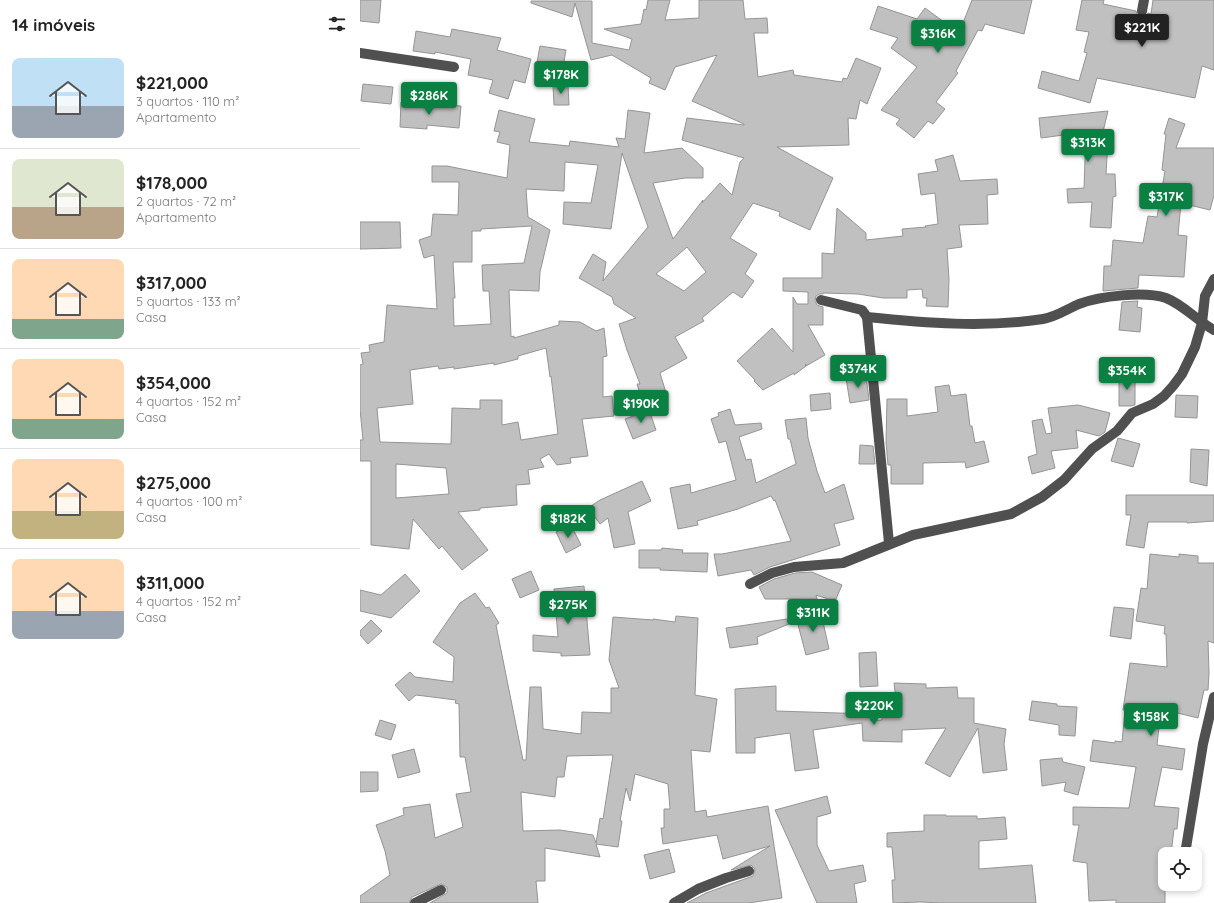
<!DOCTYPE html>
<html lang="pt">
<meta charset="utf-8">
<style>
body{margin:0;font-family:Quicksand,sans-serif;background:#f6f6f6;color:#222;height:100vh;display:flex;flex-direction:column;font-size:15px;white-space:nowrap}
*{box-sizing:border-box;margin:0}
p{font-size:13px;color:#767676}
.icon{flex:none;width:22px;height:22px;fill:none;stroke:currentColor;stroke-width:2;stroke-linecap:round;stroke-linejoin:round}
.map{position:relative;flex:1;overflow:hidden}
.details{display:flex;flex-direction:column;background:#fff;width:360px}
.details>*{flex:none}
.buttons{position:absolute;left:798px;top:847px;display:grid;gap:8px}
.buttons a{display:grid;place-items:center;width:44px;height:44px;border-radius:8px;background:#fff;box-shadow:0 2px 6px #0003;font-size:20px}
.price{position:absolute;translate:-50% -34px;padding:0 9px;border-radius:4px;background:#0b8043;color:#fff;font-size:13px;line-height:26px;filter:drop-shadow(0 1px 2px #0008)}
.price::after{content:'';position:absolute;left:50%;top:24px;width:12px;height:9px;margin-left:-6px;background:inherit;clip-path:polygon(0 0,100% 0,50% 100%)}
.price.selected{background:#222;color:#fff}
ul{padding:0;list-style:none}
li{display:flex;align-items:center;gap:12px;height:100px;padding:0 12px}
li+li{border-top:1px solid #e0e0e0}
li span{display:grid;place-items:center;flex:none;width:112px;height:80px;border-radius:8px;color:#555}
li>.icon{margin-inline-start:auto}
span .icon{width:48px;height:48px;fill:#fffc;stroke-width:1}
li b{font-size:17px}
h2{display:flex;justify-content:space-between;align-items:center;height:48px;padding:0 12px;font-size:17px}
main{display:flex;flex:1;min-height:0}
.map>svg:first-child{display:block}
</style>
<main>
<section class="details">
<h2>14 imóveis<svg class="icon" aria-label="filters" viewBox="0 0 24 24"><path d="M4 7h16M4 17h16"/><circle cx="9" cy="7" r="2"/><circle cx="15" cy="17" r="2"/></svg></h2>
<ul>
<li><span style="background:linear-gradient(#bfe0f5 60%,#9aa5b1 0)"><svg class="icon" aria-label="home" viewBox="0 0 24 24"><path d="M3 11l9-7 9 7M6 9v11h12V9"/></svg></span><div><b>$221,000</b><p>3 quartos · 110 m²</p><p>Apartamento</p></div></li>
<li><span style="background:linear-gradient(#dfe7d0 60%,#b9a48a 0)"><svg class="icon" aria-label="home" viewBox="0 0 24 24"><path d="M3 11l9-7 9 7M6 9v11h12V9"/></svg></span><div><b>$178,000</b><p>2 quartos · 72 m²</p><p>Apartamento</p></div></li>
<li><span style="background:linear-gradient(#ffd9b3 75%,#7fa58c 0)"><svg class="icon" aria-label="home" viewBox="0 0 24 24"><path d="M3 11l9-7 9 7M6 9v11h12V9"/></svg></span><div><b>$317,000</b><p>5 quartos · 133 m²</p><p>Casa</p></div></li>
<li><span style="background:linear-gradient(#ffd9b3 75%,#7fa58c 0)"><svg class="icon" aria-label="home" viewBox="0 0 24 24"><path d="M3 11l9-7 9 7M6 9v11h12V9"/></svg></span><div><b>$354,000</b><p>4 quartos · 152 m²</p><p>Casa</p></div></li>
<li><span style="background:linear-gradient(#ffd9b3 65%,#c2b280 0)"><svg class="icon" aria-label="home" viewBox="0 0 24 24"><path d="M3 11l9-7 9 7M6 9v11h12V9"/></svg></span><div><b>$275,000</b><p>4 quartos · 100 m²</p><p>Casa</p></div></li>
<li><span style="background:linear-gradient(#ffd9b3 65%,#9aa5b1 0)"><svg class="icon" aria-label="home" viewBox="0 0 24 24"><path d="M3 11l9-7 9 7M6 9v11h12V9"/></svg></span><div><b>$311,000</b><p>4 quartos · 152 m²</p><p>Casa</p></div></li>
</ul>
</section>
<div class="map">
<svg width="854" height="903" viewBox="0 0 854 903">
<rect width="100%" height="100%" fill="#fff"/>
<!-- building -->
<g fill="#c0c0c0" stroke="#949494" fill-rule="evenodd">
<path d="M0 0H21L19 23 0 21Z"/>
<path d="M288 0H310L305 20 339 18V0H383L385 19 407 18 408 33H394L398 77 433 70 434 75 482 82 483 78 487 79 496 58 521 68 507 104 500 100 496 119 488 118 489 145 417 147 473 178 450 230 419 216 420 212 393 203 370 238 397 254 385 274 394 281 382 298 373 292 342 318 344 321 315 337 327 358 300 373 307 396 283 403 277 384H280L267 350 259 324 276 318 254 304 252 297 219 278 233 254 246 262 243 281 288 227 262 153 251 229 203 224 204 202 231 203 238 165 205 162 204 191 166 189 168 217 190 230 180 272 179 291 149 290 151 337 154 336V338L199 325V321L220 322 236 331 244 328 247 356 243 357V397L252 396 254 416 222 419 228 456 210 458 211 463 197 465 189 454 180 459 184 467 168 470 170 484 156 485 157 505 120 508V510L98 512 128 550 102 570 82 546 79 549 53 519 49 549 11 545V461H0V440H3L0 409V365L3 364 1 353 10 352 9 345 24 342 27 305 77 309 74 255 64 258 59 240 71 236 73 214 98 215 99 182H72V166H87L147 178 150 145 137 142 140 132 134 131 139 110 175 119 169 142 209 146 210 141 259 147 256 138 265 139 268 110 290 113 284 153 322 148 343 168V178H325L293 183 313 239 343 200 342 203 360 183 372 195 380 162 384 158 322 140 327 118 384 125V124L332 101 357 55 315 67 305 90 289 83 291 78 252 55 231 60 215 3 212 17 171 3V1H232V43L269 50 272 39 244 29 281 24 284 9 286 10ZM172 226 164 263 122 265 123 291H129L131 324 94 326 93 298H95L93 262H112V231H121V229ZM327 247 346 272 324 291 296 274ZM186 348 190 377 191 376 198 434 161 440 158 422 142 425V400H120V409L92 408 91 444 20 442 17 408 53 404 50 370 78 366 79 369 94 367V369L134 363V365L158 359V356ZM36 464 86 468 89 494 36 498Z"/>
<path d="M612 0H672L664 34 625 24 622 31 618 30 596 71 598 73 576 102 585 109 573 124 568 121 554 138 536 124 540 119 521 110 557 67 531 48 538 38 510 29 518 6 557 19 565 8 599 33Z"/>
<path d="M722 0H744L743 4 776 11 778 16 781 17H785L788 13 791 14 793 0H854V70L842 66 835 98 737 78 730 103 678 88 682 71 719 81 727 53 724 52 729 32 716 30Z"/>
<path d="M92 29 141 38 137 50 171 59 165 83 154 80 148 99 129 93 133 80 108 75 111 59 75 52V54L53 51 56 31 90 37Z"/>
<path d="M180 46 206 50 202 73 176 68Z"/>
<path d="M3 84 33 87 31 104 1 101Z"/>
<path d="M208 85 209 105H194L193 86Z"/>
<path d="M41 102 101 106 99 128 67 125V129L40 127Z"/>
<path d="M748 111 741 140H748L746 174H755L756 196 753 197 751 228 730 227 732 202 708 203 707 189 724 188 726 132 681 138 679 118Z"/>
<path d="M809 118 825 124 816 148H854V195L850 210 821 203 818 235 827 236 824 277 779 275 778 288 743 291 744 266H751L753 240 783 243 788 216 797 217 805 171 802 170 806 134H804Z"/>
<path d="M593 155 600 181 637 179 638 194 627 195 628 224 599 225 602 247 587 249 589 279 588 307 566 306 567 298H563L562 289 547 290V298H523L498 294 463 293V294H459L456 296 455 301 457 305 463 307V325H448L465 355 446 366V364L445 365 446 366 434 375V373L403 390 394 381 395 380 377 361 412 328 433 352V297L437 304H448V292L423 291V278H462V253L474 254 477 208 506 233V240L543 236 542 229 566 227 565 226 578 224 575 193 561 195 558 174 578 171 575 160Z"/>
<path d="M0 222H40L41 248 0 249Z"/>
<path d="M778 301 777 307 782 308 780 332 759 330 762 302Z"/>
<path d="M506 375 509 400 490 403 486 378Z"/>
<path d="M759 376H775V405L771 406H759Z"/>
<path d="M589 385 591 396 606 394 610 426H612L615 443 624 441 629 462 606 468 605 462 563 463V484H531V465H528L526 442 527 399H547V416L578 412 575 387Z"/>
<path d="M470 393 471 409 451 411 450 395Z"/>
<path d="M816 395 838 396 837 418 815 417Z"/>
<path d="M718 405 750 413 745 432 739 436 716 430 718 448 691 451 695 468 672 474 668 457 677 454 672 421 682 419 686 434 692 433 688 408Z"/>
<path d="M370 409 375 425 401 423 402 429 379 437 386 460 391 459 396 483 436 464 430 439H428L425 420 446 418 448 438 457 471 465 493 484 484 494 519 474 524 480 545 410 567 394 575 391 570 358 576 354 554H362L431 541 415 500 414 501 411 496 378 509 337 521 338 525 318 529 310 488 330 484 331 493 376 480 366 441 359 443 351 419 359 416 358 413Z"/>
<path d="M289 410 296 430 273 439 265 419Z"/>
<path d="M758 438 780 444 773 467 751 461Z"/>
<path d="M500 445 513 446 515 464H499Z"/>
<path d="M831 449 849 450 847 486 830 482Z"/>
<path d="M282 481 291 501 268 512 275 544 254 548 248 518 240 524 228 508 240 500Z"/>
<path d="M766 495H854V521L827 523V522H788L784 548 766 545 771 515H766Z"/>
<path d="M211 525 221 545 206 553 196 532Z"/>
<path d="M302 548 323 550 322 553H348L347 572 300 570V568H279V550H301Z"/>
<path d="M790 554 819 557V554L838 556V563H854V643L848 641 849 673 848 690H844L838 718 801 709 797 745 825 749 822 770 802 767 794 806 819 808 817 829H814L811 854H805V903H756V900L729 901 727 863 713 861 719 825H713V807L769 808 776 767 730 761 733 740 755 743V741L762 742 765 710H763L770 663 807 667 806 634H804L805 626 776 621 781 588 787 589Z"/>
<path d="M171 571 179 590 160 598 152 579Z"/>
<path d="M452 572 482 585 476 599H468L456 595 457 599H405L399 587 414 579 435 573Z"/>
<path d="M45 574 60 591 31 618 0 611V590L21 595Z"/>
<path d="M224 586 230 655 201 656V653L173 651V635L198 637 194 589Z"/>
<path d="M115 593 126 608 129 607 139 623 136 625 163 760H166L170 687H181L183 729 221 734 222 712 251 713V688H259L249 660 253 617 293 620V619L315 622 316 616 338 618 335 695 357 699 350 752 331 750 335 812 346 810 347 817 408 806 422 898 388 903H327L346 893 393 876 395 869 391 865 371 870 410 846 363 859 357 835 303 844 301 828H304V809H310L308 784 275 774 270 801 266 788 260 821H262L258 847 236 844 240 857 185 848V881H176L178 903H70L87 893V887L81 884 52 897 49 903H0V896L30 875 25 851 16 825 44 815 43 808 70 804 75 838 103 827 96 794 111 792 105 757H100L99 704 95 703 96 700 56 695 49 701 35 685 50 672 55 677 93 682 94 657 73 642 100 603ZM253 755 243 819 240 818 236 843 233 835 200 830 163 831 161 792 195 797 197 777H204L207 756Z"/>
<path d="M754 607 774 609 771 639 750 636Z"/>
<path d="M461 613 469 649 446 655 436 617Z"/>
<path d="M427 619 429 624 397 637 398 644 370 648 366 628Z"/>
<path d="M11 620 22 631 8 644 0 635V631Z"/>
<path d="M516 652 518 686 500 687 499 653Z"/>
<path d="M534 683 566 684V688L597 687 598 698H614V723L646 729 644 744 647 770 623 773 618 728 590 777 565 763 586 728 542 730V742L503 741 502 723 453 730 459 768 435 771 430 733 395 738V753H376L375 689 416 686V711L510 714 511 721 522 720V714L538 715Z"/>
<path d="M672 701 697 704V706L717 707 715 736 699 735V725L669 720Z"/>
<path d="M20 720 36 725 31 740 15 735Z"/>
<path d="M54 749 60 772 38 778 32 755Z"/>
<path d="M702 758 703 762 725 767 718 795 704 791 706 782 682 786 680 760Z"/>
<path d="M0 772H18V791L0 792Z"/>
<path d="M467 796 471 813 457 817V845L469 871 503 865 506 881 494 884 497 903H457L415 810Z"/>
<path d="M564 815H586V816H617V819L645 817 647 839 619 841V869L672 865 676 903H582L561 902 533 903 532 880H535L532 847H527V833L564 831Z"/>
<path d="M309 849 315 872 290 879 284 855Z"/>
</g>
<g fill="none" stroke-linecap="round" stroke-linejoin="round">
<!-- minor -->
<g stroke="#505050" stroke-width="10">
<path d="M782 11 784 0"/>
<path d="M0 53 94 67"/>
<path d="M461 300 502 310 507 317C564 323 626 328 683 319 696 317 707 309 719 304 740 296 784 291 806 298 824 305 837 321 854 330"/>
<path d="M507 317 529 543"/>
<path d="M390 584 412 573 434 567 483 563 553 535 651 514 682 497 704 480 732 449 757 431 772 413 793 404 804 396 813 386 822 374 835 347 842 323 845 296 854 279"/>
<path d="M825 854 843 744 854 697"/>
<path d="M55 903 81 890"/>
<path d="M314 903 338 889 366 878 389 871"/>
</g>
</g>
</svg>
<div class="buttons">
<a><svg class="icon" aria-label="locate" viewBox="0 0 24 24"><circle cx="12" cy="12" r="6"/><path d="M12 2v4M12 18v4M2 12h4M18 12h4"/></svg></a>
</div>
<b class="price selected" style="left:782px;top:48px">$221K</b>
<b class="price" style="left:578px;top:54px">$316K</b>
<b class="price" style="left:201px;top:95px">$178K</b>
<b class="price" style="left:69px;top:116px">$286K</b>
<b class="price" style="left:728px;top:163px">$313K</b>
<b class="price" style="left:806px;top:217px">$317K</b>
<b class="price" style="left:498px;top:389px">$374K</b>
<b class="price" style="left:767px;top:391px">$354K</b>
<b class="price" style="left:281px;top:424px">$190K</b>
<b class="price" style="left:208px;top:539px">$182K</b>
<b class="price" style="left:208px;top:625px">$275K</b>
<b class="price" style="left:453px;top:633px">$311K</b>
<b class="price" style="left:514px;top:726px">$220K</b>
<b class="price" style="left:791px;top:737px">$158K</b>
</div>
</main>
